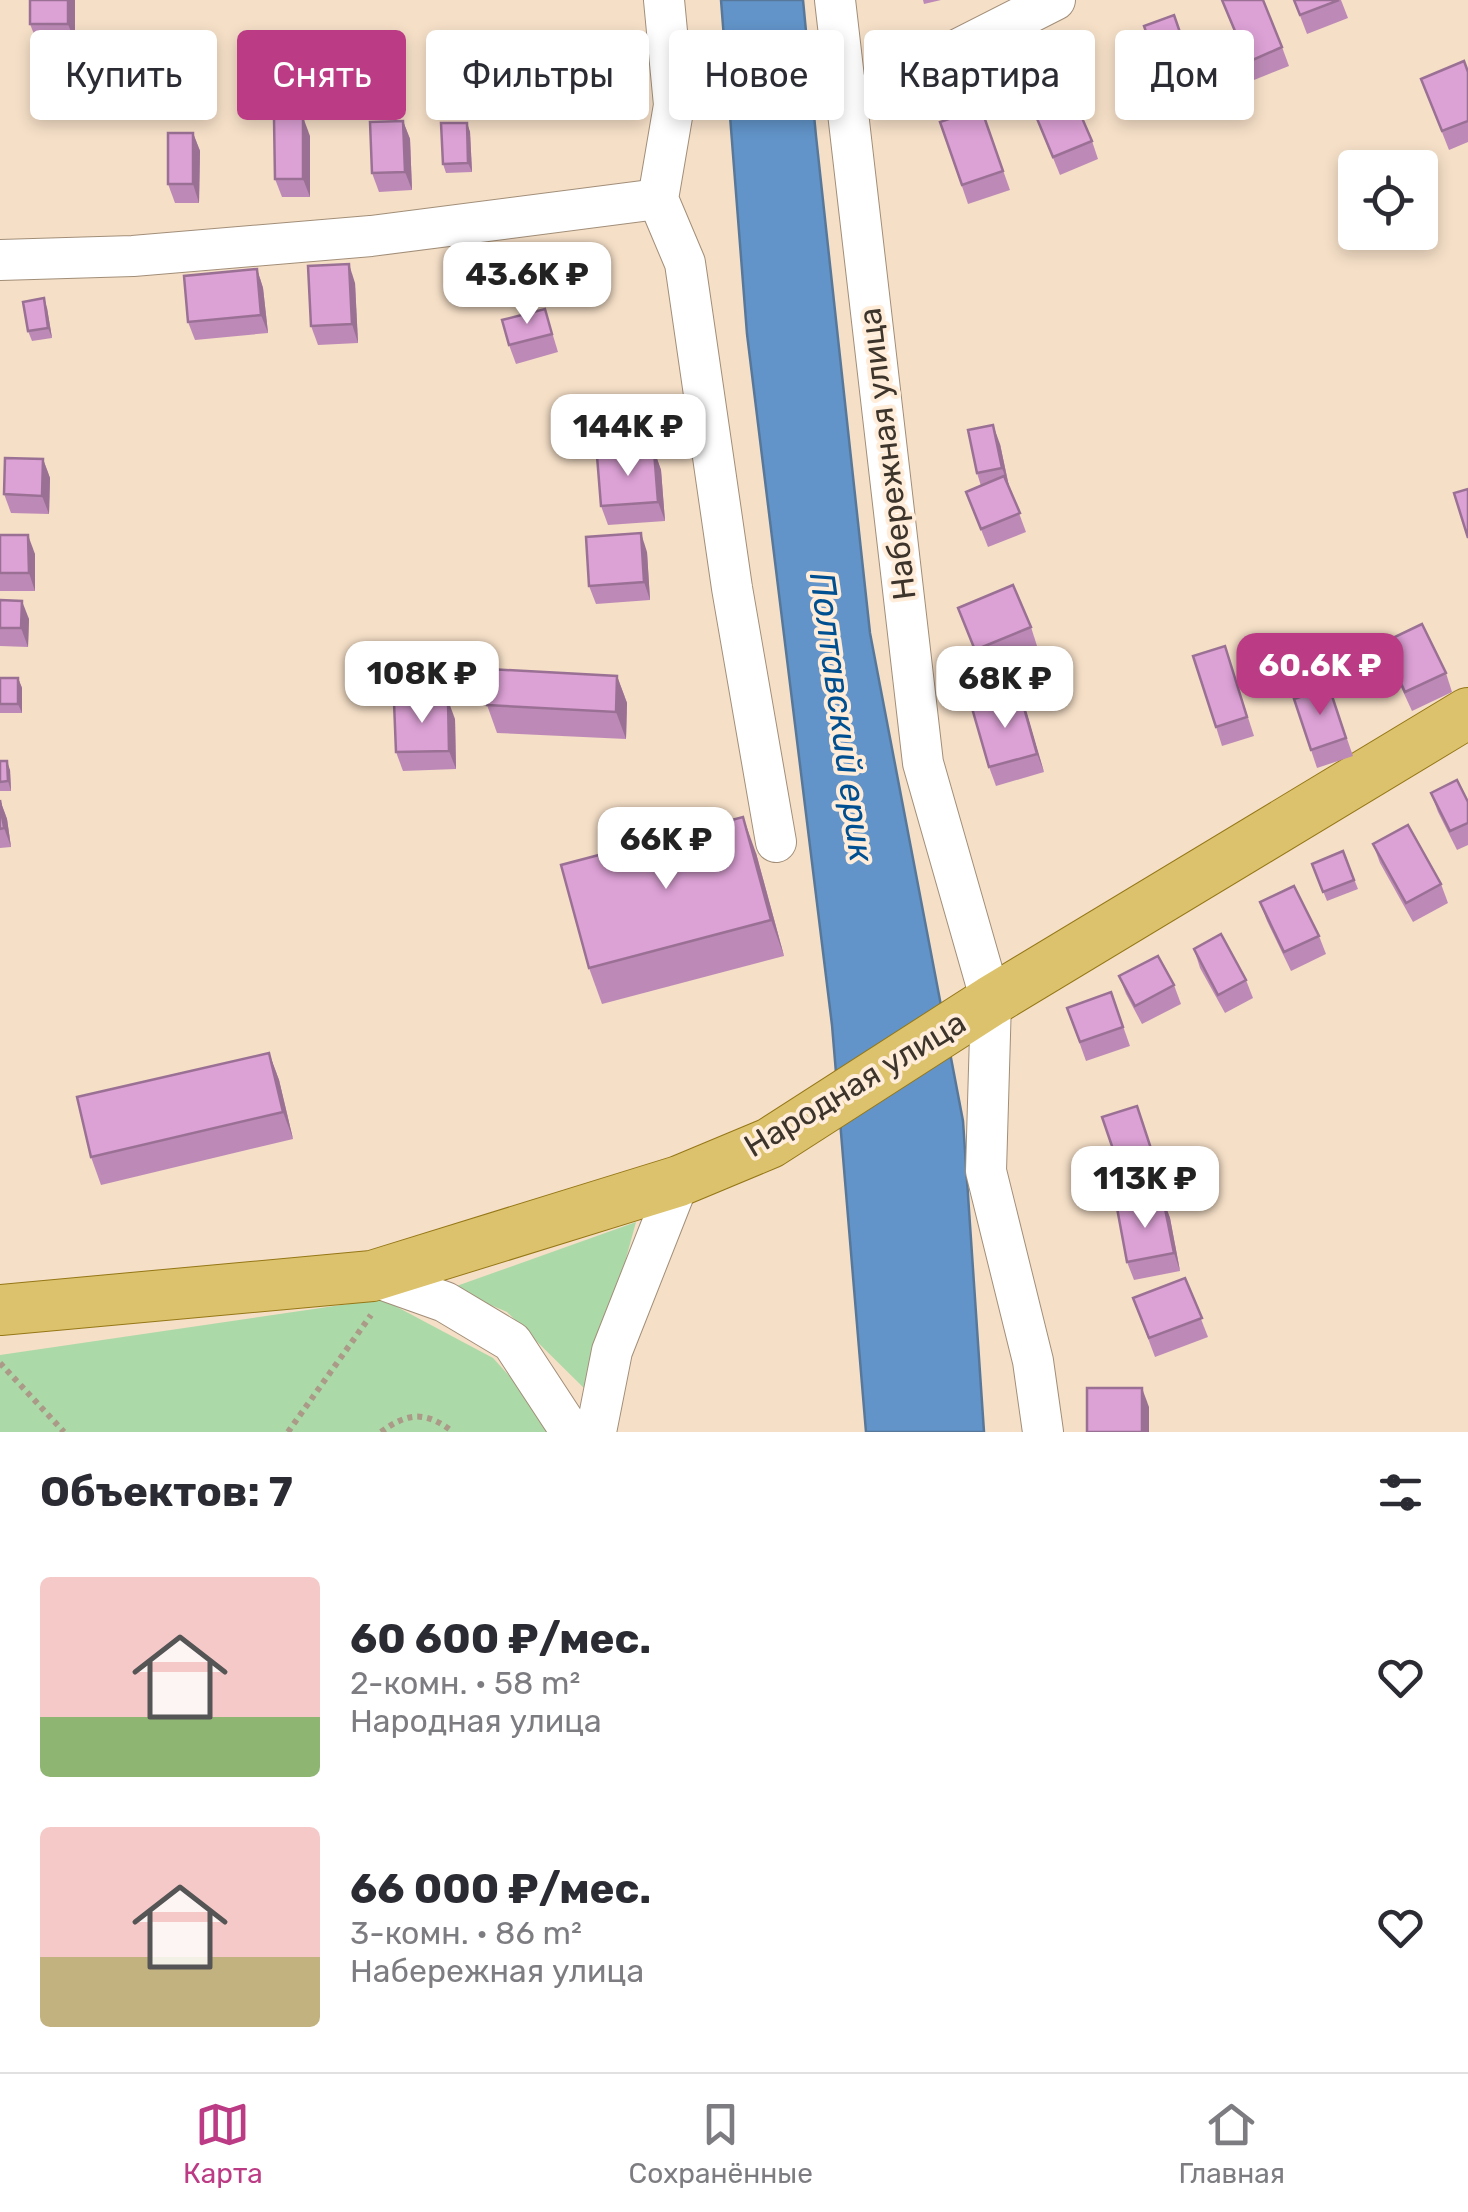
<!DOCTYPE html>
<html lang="ru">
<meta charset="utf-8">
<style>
body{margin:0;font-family:Rubik,sans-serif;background:#f2f2f3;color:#2b2b33;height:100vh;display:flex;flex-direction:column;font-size:38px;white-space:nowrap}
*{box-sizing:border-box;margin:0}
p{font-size:32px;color:#7c7c81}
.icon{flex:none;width:55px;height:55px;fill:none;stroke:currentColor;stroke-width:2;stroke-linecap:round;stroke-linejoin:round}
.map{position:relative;height:1432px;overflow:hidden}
.details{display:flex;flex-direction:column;background:#fff;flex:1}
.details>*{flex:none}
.banner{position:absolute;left:30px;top:30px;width:1410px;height:90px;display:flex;gap:20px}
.controls{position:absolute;left:1338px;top:150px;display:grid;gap:20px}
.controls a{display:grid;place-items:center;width:100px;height:100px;border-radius:10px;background:#fff;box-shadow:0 5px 15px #0003;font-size:50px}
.price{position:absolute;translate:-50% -85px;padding:0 22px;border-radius:20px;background:#fff;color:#222;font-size:32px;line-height:65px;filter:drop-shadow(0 2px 5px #0008)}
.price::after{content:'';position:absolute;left:50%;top:60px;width:30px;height:22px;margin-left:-15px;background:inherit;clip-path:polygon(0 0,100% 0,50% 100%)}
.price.current{background:#bc3b85;color:#fff}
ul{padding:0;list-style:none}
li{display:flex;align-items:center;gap:30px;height:250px;padding:0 40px}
li span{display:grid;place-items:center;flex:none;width:280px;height:200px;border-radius:10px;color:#555}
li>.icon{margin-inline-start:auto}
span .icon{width:120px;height:120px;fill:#fffc;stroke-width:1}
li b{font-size:42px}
h2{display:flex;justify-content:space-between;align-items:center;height:120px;padding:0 40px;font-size:42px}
.chip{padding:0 35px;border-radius:10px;background:#fff;box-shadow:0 5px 15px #0003;font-size:35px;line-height:90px}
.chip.current{background:#bc3b85;color:#fff}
.tab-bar{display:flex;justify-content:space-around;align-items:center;height:140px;border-top:2px solid #e1e1e2;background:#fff;font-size:28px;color:#7c7c81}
.tab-bar a{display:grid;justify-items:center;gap:5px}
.tab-bar .current{color:#bc3b85}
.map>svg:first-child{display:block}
</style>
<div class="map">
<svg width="1468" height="1432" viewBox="0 0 1468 1432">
<rect width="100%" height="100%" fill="#f5dfc7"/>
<!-- green -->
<g fill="#acd9a8">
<path d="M636 1222 589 1393 507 1312 451 1288Z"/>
<path d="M382 1299 493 1358 560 1432H0V1355Z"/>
</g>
<!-- water -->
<path fill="#6294c9" stroke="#57789a" stroke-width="2.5" d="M721 0H803L816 136 870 633 963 1121 984 1432H866L832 1025 747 334Z"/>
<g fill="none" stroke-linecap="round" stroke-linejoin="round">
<!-- minor casing -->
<g stroke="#a28e78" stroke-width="42">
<g id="minor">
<path d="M664 0 674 105 658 199 685 263 732 588 776 842"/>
<path d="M835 0 923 763 991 1001 986 1171 1033 1361 1043 1432"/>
<path d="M846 106 1055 0"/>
<path d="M0 260 133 256 371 236 658 199"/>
<path d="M372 1276 445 1302 512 1342 571 1432"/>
<path d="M596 1432 612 1351 679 1181"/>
</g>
</g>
<!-- major casing -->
<g stroke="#957716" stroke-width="52">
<path id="major" d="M0 1310 372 1276 679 1181 770 1143 991 1001 1468 713"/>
</g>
<!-- path -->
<g stroke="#aa9a87" stroke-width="6" stroke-dasharray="5 5" stroke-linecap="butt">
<path d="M0 1363 64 1432"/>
<path d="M288 1432 371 1315"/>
<path d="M381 1432C408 1412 426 1411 453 1432"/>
</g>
<!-- minor -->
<use href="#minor" stroke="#fff" stroke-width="40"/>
<!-- major -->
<use href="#major" stroke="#dcc26c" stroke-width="50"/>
</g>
<!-- wall -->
<g fill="#bd8ab7">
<path d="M30 0H75V42H37L30 24Z"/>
<path d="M923 0H941L924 4Z"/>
<path d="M1222 0 1282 47 1289 66 1254 80Z"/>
<path d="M1294 0H1341L1348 18 1307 34Z"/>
<path d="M1174 15 1200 89 1170 100 1144 26Z"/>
<path d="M551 60 558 78 560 101 511 106 505 87Z"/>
<path d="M1468 72V142L1449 150 1421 79Z"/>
<path d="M1028 97 1092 141 1098 159 1060 175Z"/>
<path d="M981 108 1010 190 968 204 940 122Z"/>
<path d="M403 121 410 139 412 190 379 192 372 173Z"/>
<path d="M467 123 470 132 472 172 446 173 443 164Z"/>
<path d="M193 133 200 151 199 203H175L168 184Z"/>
<path d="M310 136V197H282L275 179Z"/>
<path d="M257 269 263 288 268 333 195 340 188 322Z"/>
<path d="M355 283 358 343 318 345 311 326Z"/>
<path d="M47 308 52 338 32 341 28 331Z"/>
<path d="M545 309 558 352 516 364 509 345Z"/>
<path d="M653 422 655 453 661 470 665 521 608 525 601 506 597 457 590 440Z"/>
<path d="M1000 444 1009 486 1026 532 988 547 966 492 981 486 977 473Z"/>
<path d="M43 459 50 478 49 514 11 513 4 494Z"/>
<path d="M0 535 35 554V591H0Z"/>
<path d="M647 552 650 600 596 604 589 586Z"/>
<path d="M0 600 29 619 28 647 0 646Z"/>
<path d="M958 608 1031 627 1037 646 982 668Z"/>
<path d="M1382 643 1446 673 1452 692 1412 711 1389 661Z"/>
<path d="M1225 646 1254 736 1222 746 1216 727Z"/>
<path d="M617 676 627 703 626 739 497 733 487 705Z"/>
<path d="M0 678H18L22 688V713H0Z"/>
<path d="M1329 687 1353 756 1317 768 1294 699Z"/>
<path d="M1020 694 1044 772 996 786 989 767Z"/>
<path d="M455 719 456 769 403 771 396 752Z"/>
<path d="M0 761 10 770 11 791H0Z"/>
<path d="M1431 793 1468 802V845L1457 850 1438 812Z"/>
<path d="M0 800 7 819 11 847 0 848Z"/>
<path d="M1373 844 1441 884 1448 903 1413 922 1380 863Z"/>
<path d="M1343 851 1358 889 1327 901 1312 864Z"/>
<path d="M756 853 784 956 602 1004 589 968Z"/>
<path d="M1260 902 1319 936 1326 954 1291 971 1267 921Z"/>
<path d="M1194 949 1246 980 1253 998 1225 1013 1200 968Z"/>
<path d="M1119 976 1174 985 1181 1004 1142 1024 1126 994Z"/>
<path d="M1111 992 1130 1046 1086 1061 1067 1008Z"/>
<path d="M269 1053 279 1080 293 1139 101 1185 91 1157Z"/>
<path d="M1137 1106 1167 1194 1134 1205 1163 1199 1170 1218 1180 1271 1134 1280 1127 1262 1132 1205 1102 1117Z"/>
<path d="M1185 1278 1208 1337 1155 1357 1133 1298Z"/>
</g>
<!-- shaded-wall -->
<g fill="#9a7195">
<path d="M68 0H75V42L68 24Z"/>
<path d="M551 60 558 78 560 101 553 83Z"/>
<path d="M303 117 310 136V197L303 179Z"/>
<path d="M403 121 410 139 412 190 405 172Z"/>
<path d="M467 123 470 132 472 172 468 163Z"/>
<path d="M193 133 200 151 199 203 193 184Z"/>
<path d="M349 264 355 283 358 343 352 324Z"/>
<path d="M257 269 263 288 268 333 261 315Z"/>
<path d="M44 298 47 308 52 338 48 328Z"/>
<path d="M646 404 653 422 655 453 661 470 665 521 658 502 654 453 648 437Z"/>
<path d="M993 425 1000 444 1009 487 1002 468Z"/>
<path d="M43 459 50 478 49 514 42 496Z"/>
<path d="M641 533 647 552 650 600 644 582Z"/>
<path d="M28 535 35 554V591L29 573Z"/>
<path d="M22 601 29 619 28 647 21 628Z"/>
<path d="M617 676 627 703 626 739 616 712Z"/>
<path d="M18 678 22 688V713L18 704Z"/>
<path d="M1020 694 1027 713 1044 772 1037 754Z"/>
<path d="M448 700 455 719 456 769 449 751Z"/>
<path d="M7 761 10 770 11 791 8 781Z"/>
<path d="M0 800 7 819 11 847 4 828Z"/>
<path d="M743 817 756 853 784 956 771 920Z"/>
<path d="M269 1053 279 1080 293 1139 283 1112Z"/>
<path d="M1163 1199 1170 1218 1180 1271 1174 1253Z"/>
<path d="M1142 1388 1149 1407V1432H1142Z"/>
</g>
<!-- building -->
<g fill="#dca1d5" stroke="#9a7195" stroke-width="2.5">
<rect x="30" y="0" width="38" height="24"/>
<path d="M1222 0H1263L1282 47 1248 62Z"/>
<path d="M1294 0H1339L1300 15Z"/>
<path d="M1174 15 1193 70 1163 81 1144 26Z"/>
<path d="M551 60 553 83 505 87 502 64Z"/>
<path d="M1464 61 1468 72V121L1442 131 1421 79Z"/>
<path d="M1066 81 1092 141 1053 157 1028 97Z"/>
<path d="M981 108 1003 171 962 185 940 122Z"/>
<path d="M303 117V179H275L274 118Z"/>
<path d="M403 121 405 172 372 173 370 122Z"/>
<path d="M441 123H467L468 163 443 164Z"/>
<rect x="168" y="133" width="25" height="51"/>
<path d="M349 264 352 324 311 326 308 266Z"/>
<path d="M257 269 261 315 188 322 184 276Z"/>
<path d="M44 298 48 328 28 331 23 302Z"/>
<path d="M545 309 552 334 509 345 502 320Z"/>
<path d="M646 404 648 437 590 440 588 407Z"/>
<path d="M993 425 1002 468 977 473 968 430Z"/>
<path d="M654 451 658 502 601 506 597 456Z"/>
<path d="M5 458 43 459 42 496 4 494Z"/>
<path d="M1004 476 1020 513 981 529 966 492Z"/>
<path d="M1468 489V538L1454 493Z"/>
<path d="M641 533 644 582 589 586 586 537Z"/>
<path d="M0 535H28L29 573H0Z"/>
<path d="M1013 585 1031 627 975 650 958 608Z"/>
<path d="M0 600 22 601 21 628H0Z"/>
<path d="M1422 624 1446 673 1405 692 1382 643Z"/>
<path d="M1225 646 1247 717 1216 727 1193 656Z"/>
<path d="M489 669 617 676 616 712 487 705Z"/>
<rect x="0" y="678" width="18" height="26"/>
<path d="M1329 687 1346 738 1311 750 1294 699Z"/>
<path d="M1020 694 1037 754 989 767 972 708Z"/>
<path d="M448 700 449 751 396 752 394 702Z"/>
<path d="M0 761H7L8 781 0 782Z"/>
<path d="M1457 780 1468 802V823L1450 831 1431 793Z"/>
<path d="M0 800 4 828 0 829Z"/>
<path d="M743 817 771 920 589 968 561 865Z"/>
<path d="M1408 825 1441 884 1406 903 1373 844Z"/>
<path d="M1343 851 1354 880 1323 892 1312 864Z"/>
<path d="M1294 886 1319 936 1284 952 1260 902Z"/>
<path d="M1221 934 1246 980 1218 995 1194 949Z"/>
<path d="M1158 956 1174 985 1135 1006 1119 976Z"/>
<path d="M1111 992 1123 1027 1080 1042 1067 1008Z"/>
<path d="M269 1053 283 1112 91 1157 77 1097Z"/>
<path d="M1137 1106 1160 1176 1126 1187 1102 1117Z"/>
<path d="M1163 1199 1174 1253 1127 1262 1117 1208Z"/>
<path d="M1185 1278 1202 1318 1149 1338 1133 1298Z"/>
<rect x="1087" y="1388" width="55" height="44"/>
</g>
<g text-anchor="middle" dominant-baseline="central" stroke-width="8" stroke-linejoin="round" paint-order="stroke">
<!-- street labels -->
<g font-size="32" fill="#3d352b" stroke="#ffedda">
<text transform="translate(887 454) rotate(-97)">Набережная улица</text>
<text transform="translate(855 1084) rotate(-31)">Народная улица</text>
</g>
<!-- water labels -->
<g font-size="35" font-style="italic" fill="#005091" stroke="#ffedda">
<text transform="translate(842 717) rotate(82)">Полтавский ерик</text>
</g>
</g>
</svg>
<div class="controls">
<a><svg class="icon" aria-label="locate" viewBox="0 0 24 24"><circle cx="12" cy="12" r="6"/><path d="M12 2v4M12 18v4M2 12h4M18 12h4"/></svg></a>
</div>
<b class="price" style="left:527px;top:327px">43.6K ₽</b>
<b class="price" style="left:628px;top:479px">144K ₽</b>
<b class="price current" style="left:1320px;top:718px">60.6K ₽</b>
<b class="price" style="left:422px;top:726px">108K ₽</b>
<b class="price" style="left:1005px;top:731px">68K ₽</b>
<b class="price" style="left:666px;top:892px">66K ₽</b>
<b class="price" style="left:1145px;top:1231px">113K ₽</b>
<div class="banner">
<a class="chip">Купить</a>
<a class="chip current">Снять</a>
<a class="chip">Фильтры</a>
<a class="chip">Новое</a>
<a class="chip">Квартира</a>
<a class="chip">Дом</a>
</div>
</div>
<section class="details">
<h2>Объектов: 7<svg class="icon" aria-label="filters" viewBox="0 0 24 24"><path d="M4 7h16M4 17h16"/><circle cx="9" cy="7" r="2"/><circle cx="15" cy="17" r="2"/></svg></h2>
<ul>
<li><span style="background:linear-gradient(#f6c9c9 70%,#8fb573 0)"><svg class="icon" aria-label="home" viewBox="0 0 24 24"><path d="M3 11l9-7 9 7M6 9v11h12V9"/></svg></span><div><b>60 600 ₽/мес.</b><p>2-комн. · 58 m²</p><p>Народная улица</p></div><svg class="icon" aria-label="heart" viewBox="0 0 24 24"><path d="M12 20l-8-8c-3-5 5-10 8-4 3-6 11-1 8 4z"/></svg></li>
<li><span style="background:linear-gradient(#f6c9c9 65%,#c2b280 0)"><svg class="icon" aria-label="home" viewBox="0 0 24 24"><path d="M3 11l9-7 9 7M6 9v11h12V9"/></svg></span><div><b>66 000 ₽/мес.</b><p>3-комн. · 86 m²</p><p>Набережная улица</p></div><svg class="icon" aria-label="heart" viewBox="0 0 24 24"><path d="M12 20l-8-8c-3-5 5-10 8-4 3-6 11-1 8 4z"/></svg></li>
</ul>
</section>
<nav class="tab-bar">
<a class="current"><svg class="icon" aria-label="map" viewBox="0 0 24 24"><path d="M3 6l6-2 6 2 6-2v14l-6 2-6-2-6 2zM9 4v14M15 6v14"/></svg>Карта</a>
<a><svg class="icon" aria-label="saved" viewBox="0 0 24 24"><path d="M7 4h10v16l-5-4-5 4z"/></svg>Сохранённые</a>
<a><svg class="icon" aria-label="home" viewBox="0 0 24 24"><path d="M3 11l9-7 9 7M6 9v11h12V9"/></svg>Главная</a>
</nav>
